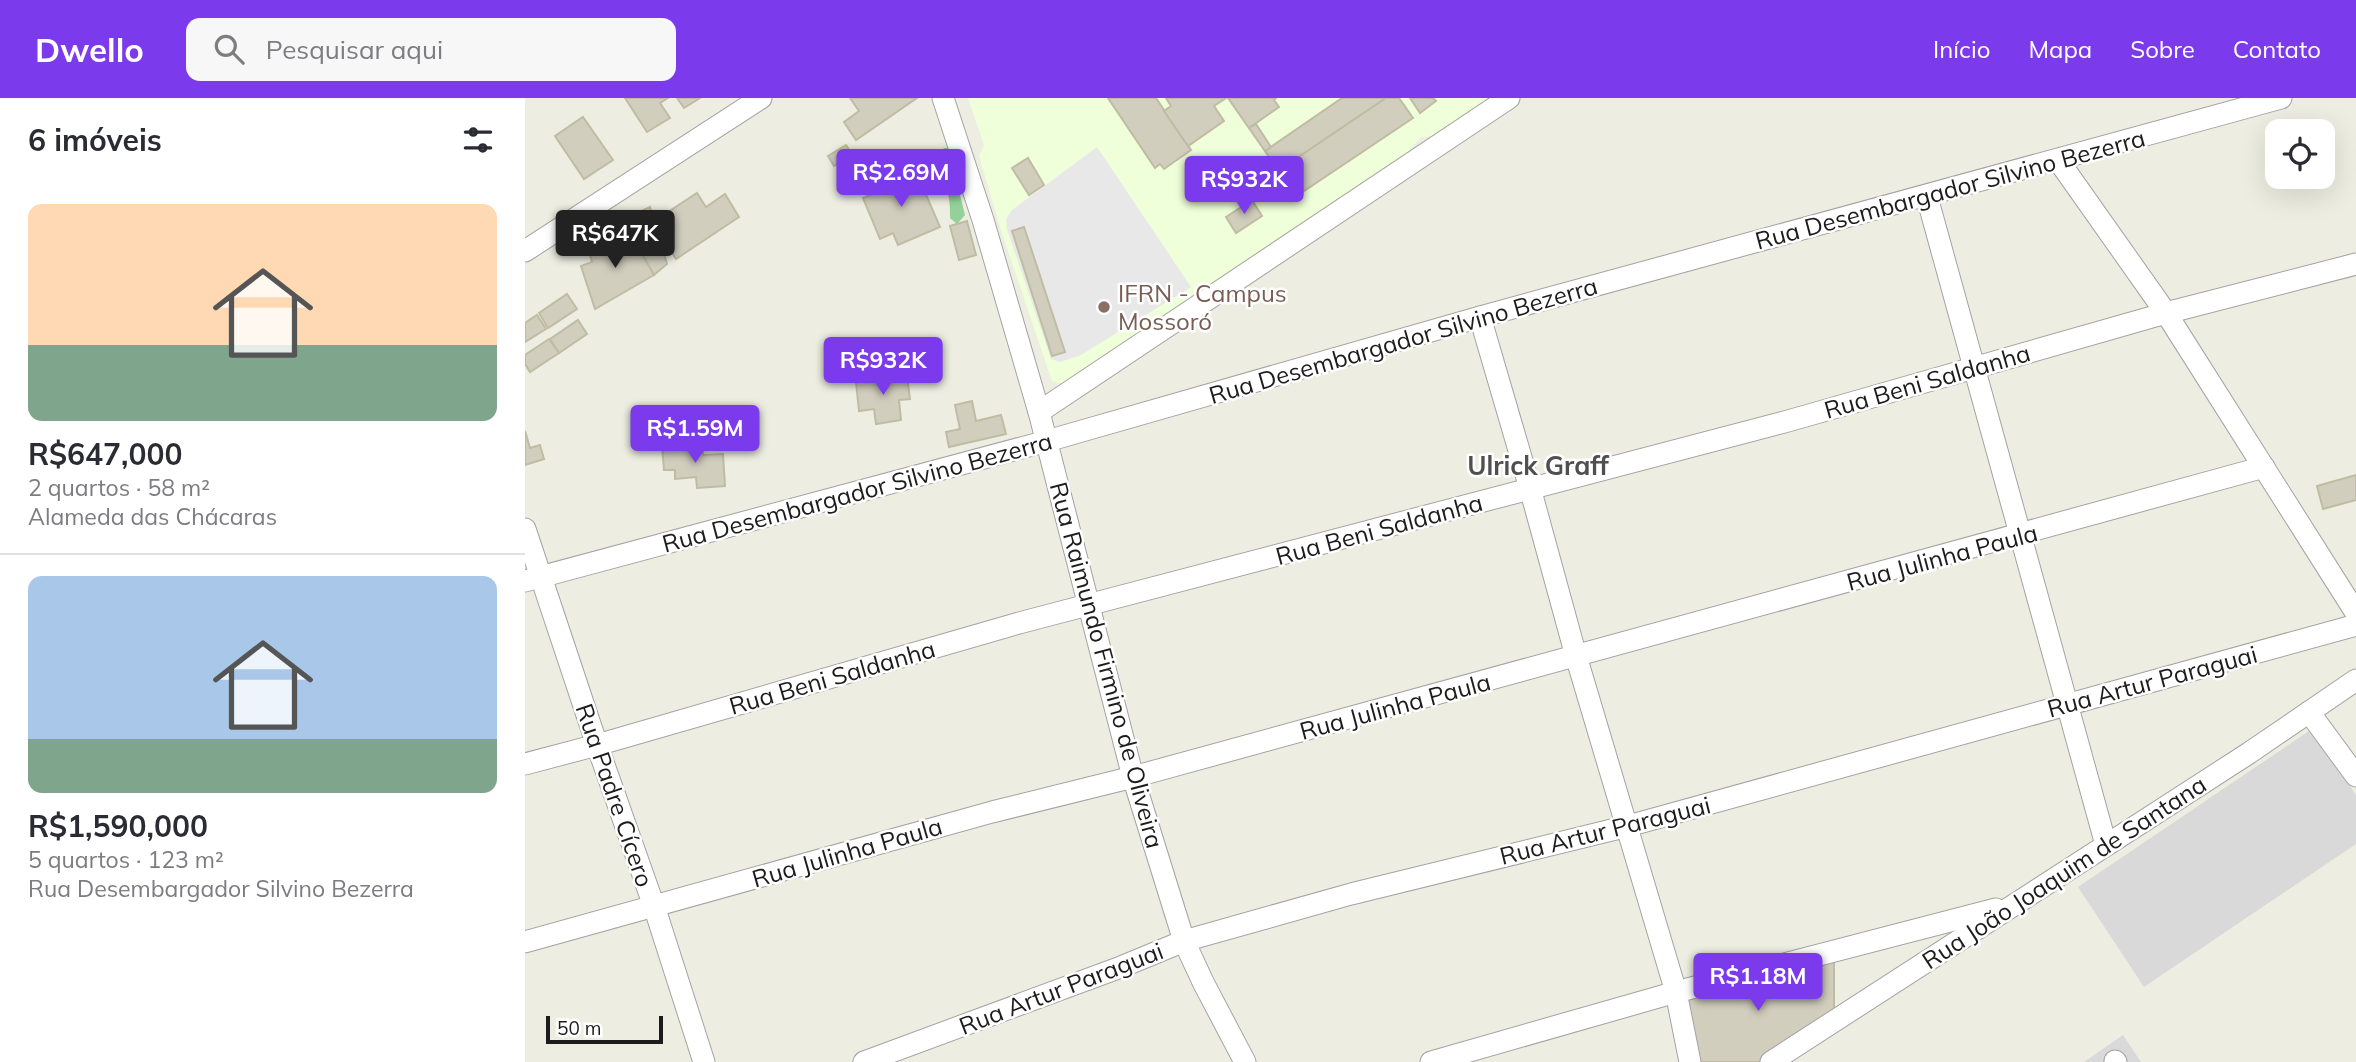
<!DOCTYPE html>
<html lang="pt">
<meta charset="utf-8">
<style>
body{margin:0;font-family:Mulish,sans-serif;background:#f7f7f7;color:#2b2b33;height:100vh;display:flex;flex-direction:column;font-size:26px;white-space:nowrap}
*{box-sizing:border-box;margin:0}
p{font-size:23px;color:#7c7c81}
.icon{flex:none;width:38px;height:38px;fill:none;stroke:currentColor;stroke-width:2;stroke-linecap:round;stroke-linejoin:round}
.map{position:relative;flex:1;overflow:hidden}
.side{display:flex;flex-direction:column;background:#fff;width:525px}
.side>*{flex:none}
.fabs{position:absolute;left:1740px;top:21px;display:grid;gap:14px}
.fabs a{display:grid;place-items:center;width:70px;height:70px;border-radius:14px;background:#fff;box-shadow:0 7px 28px #0002;font-size:35px}
.scale{position:absolute;left:21px;bottom:18px;width:117px;box-sizing:border-box;padding-left:7px;border:4px solid #1c1c1c;border-top:0;font-size:19px;line-height:24px;white-space:nowrap;color:#1c1c1c;-webkit-text-stroke:5px #fff;paint-order:stroke}
.price{position:absolute;translate:-50% -60px;padding:0 16px;border-radius:7px;background:#7c3aed;color:#fff;font-size:23px;line-height:46px;filter:drop-shadow(0 2px 4px #0008)}
.price::after{content:'';position:absolute;left:50%;top:42px;width:21px;height:16px;margin-left:-10px;background:inherit;clip-path:polygon(0 0,100% 0,50% 100%)}
.price.active{background:#222;color:#fff}
ul{padding:0;list-style:none}
li{display:grid;align-content:center;gap:14px;height:371px;padding:0 28px}
li+li{border-top:2px solid #e1e1e2}
li span{display:grid;place-items:center;height:217px;border-radius:14px;color:#555}
li>.icon{margin-inline-start:auto}
span .icon{width:126px;height:126px;fill:#fffc;stroke-width:1}
li b{font-size:30px}
h2{display:flex;justify-content:space-between;align-items:center;height:84px;padding:0 28px;font-size:30px}
header{display:flex;align-items:center;gap:42px;box-sizing:border-box;height:98px;padding:0 35px;background:#7c3aed;color:#fff}
header strong{font-size:33px}
nav{display:flex;gap:38px;margin-inline-start:auto;font-size:24px}
.search{width:490px;height:63px;background:#f7f7f7;display:flex;align-items:center;gap:18px;box-sizing:border-box;padding:0 24px;border-radius:14px;color:#7c7c81;font-size:26px}
main{display:flex;flex:1;min-height:0}
.map>svg:first-child{display:block}
</style>
<header>
<strong>Dwello</strong>
<div class="search"><svg class="icon" aria-label="search" viewBox="0 0 24 24"><circle cx="10" cy="10" r="6"/><path d="M15 15l6 6"/></svg>Pesquisar aqui</div>
<nav><a>Início</a><a>Mapa</a><a>Sobre</a><a>Contato</a></nav>
</header>
<main>
<section class="side">
<h2>6 imóveis<svg class="icon" aria-label="filters" viewBox="0 0 24 24"><path d="M4 7h16M4 17h16"/><circle cx="9" cy="7" r="2"/><circle cx="15" cy="17" r="2"/></svg></h2>
<ul>
<li><span style="background:linear-gradient(#ffd9b3 65%,#7fa58c 0)"><svg class="icon" aria-label="home" viewBox="0 0 24 24"><path d="M3 11l9-7 9 7M6 9v11h12V9"/></svg></span><div><b>R$647,000</b><p>2 quartos · 58 m²</p><p>Alameda das Chácaras</p></div></li>
<li><span style="background:linear-gradient(#a9c7e8 75%,#7fa58c 0)"><svg class="icon" aria-label="home" viewBox="0 0 24 24"><path d="M3 11l9-7 9 7M6 9v11h12V9"/></svg></span><div><b>R$1,590,000</b><p>5 quartos · 123 m²</p><p>Rua Desembargador Silvino Bezerra</p></div></li>
</ul>
</section>
<div class="map">
<svg width="1831" height="964" viewBox="0 0 1831 964">
<rect width="100%" height="100%" fill="#edeee1"/>
<!-- residential -->
<g fill="#dad9d9">
<path d="M1787 631 1831 697V746L1619 889 1553 789Z"/>
<path d="M1598 937 1616 964H1559Z"/>
</g>
<!-- education -->
<path fill="#efffd9" d="M443 0H971L915 38 896 39 873 65 538 286 527 283 477 135 454 58 459 47Z"/>
<!-- forest -->
<path fill="#93d09a" d="M419 50H423L440 117 432 126 425 120C425 110 425 102 422 92 418 80 412 72 411 59Z"/>
<!-- parking -->
<path fill="#e8e8e8" d="M572 49 666 189 556 257 535 264 526 261 482 131 481 121 487 112Z"/>
<!-- building -->
<g fill="#d1cebe" stroke="#c0bca3" stroke-width="2">
<path d="M100 0H143L135 5 145 20 122 34Z"/>
<path d="M152 0H175L159 10Z"/>
<path d="M325 0H392L331 42 319 24 334 13Z"/>
<path d="M583 0H631L666 52 639 71 635 66 630 70Z"/>
<path d="M641 0H701L689 8 699 23 663 48 639 13 646 8Z"/>
<path d="M703 0H751L749 2 754 9 724 30Z"/>
<path d="M817 0H861L753 73 740 53Z"/>
<path d="M861 0H874L888 20 764 103 747 77Z"/>
<path d="M885 0H908L911 3 895 15Z"/>
<path d="M58 19 88 62 59 81 30 38Z"/>
<path d="M731 26 746 49 740 53 724 30Z"/>
<path d="M321 47 334 67 322 74 316 64 309 68 303 58Z"/>
<path d="M503 60 519 87 504 97 487 70Z"/>
<path d="M374 71 382 91 396 85 415 129 373 147 368 135 355 141 338 100 357 92 351 80Z"/>
<path d="M172 95 181 109 200 96 214 119 151 161 136 138 149 129 140 116Z"/>
<path d="M727 102 737 118 711 135 701 119Z"/>
<path d="M125 109 142 166 129 177 98 122Z"/>
<path d="M442 123 451 157 434 162 425 128Z"/>
<path d="M499 129 540 254 527 258 487 133Z"/>
<path d="M104 134 129 177 70 211 56 168 67 164 65 157Z"/>
<path d="M42 196 52 211 23 230 14 215Z"/>
<path d="M12 217 21 231 0 244V225Z"/>
<path d="M53 222 62 236 34 255 25 241Z"/>
<path d="M24 241 34 255 5 274 0 266V257Z"/>
<path d="M357 258 360 269 331 277 329 265Z"/>
<path d="M382 278 385 301 374 302 376 322 351 326 349 311 334 313 331 284Z"/>
<path d="M447 303 451 323 476 317 481 336 424 349 421 334 435 331 430 307Z"/>
<path d="M0 333 5 350 15 347 19 361 0 367Z"/>
<path d="M177 345 178 357 198 356 200 388 172 390 171 379 150 381V372H139L137 348Z"/>
<path d="M1831 377V402L1798 411 1792 388Z"/>
<path d="M1309 858V916L1237 964H1168L1154 896Z"/>
</g>
<g fill="none" stroke-linecap="round" stroke-linejoin="round">
<!-- minor casing -->
<g stroke="#a3a3a3" stroke-width="23">
<g id="minor">
<path d="M418 0 458 122 514 314 608 679 659 843 678 884 720 964"/>
<path d="M1533 62 1641 215 1831 515"/>
<path d="M1402 99 1581 747"/>
<path d="M0 153 236 0"/>
<path d="M955 219 1005 390 1051 558 1151 894 1165 964"/>
<path d="M514 314 984 0"/>
<path d="M0 431 72 647 129 808 179 964"/>
<path d="M0 483 522 343 955 219 1756 0"/>
<path d="M1784 614 1831 678"/>
<path d="M0 666 72 647 494 525 1263 323 1641 215 1831 166"/>
<path d="M0 844 467 714 608 679 1739 369"/>
<path d="M1590 963 1591 964"/>
<path d="M339 964 596 869 659 843 826 796 1103 728 1831 527"/>
<path d="M906 964 1151 894 1471 811"/>
<path d="M1246 964 1724 655 1831 582"/>
</g>
</g>
<!-- minor -->
<use href="#minor" stroke="#fff" stroke-width="21"/>
</g>
<!-- markers -->
<circle fill="#8d6e63" stroke="#fff" stroke-width="2.5" cx="579" cy="209" r="7"/>
<g text-anchor="middle" dominant-baseline="central" stroke-width="5" stroke-linejoin="round" paint-order="stroke">
<!-- street labels -->
<g font-size="24" fill="#1c1c1c" stroke="#fff">
<text transform="translate(1425 91) rotate(-15)">Rua Desembargador Silvino Bezerra</text>
<text transform="translate(878 242) rotate(-16)">Rua Desembargador Silvino Bezerra</text>
<text transform="translate(1402 283) rotate(-16)">Rua Beni Saldanha</text>
<text transform="translate(332 394) rotate(-15)">Rua Desembargador Silvino Bezerra</text>
<text transform="translate(854 431) rotate(-15)">Rua Beni Saldanha</text>
<text transform="translate(1417 459) rotate(-15)">Rua Julinha Paula</text>
<text transform="translate(582 567) rotate(75)">Rua Raimundo Firmino de Oliveira</text>
<text transform="translate(307 579) rotate(-16)">Rua Beni Saldanha</text>
<text transform="translate(1627 583) rotate(-15)">Rua Artur Paraguai</text>
<text transform="translate(870 608) rotate(-15)">Rua Julinha Paula</text>
<text transform="translate(90 697) rotate(71)">Rua Padre Cícero</text>
<text transform="translate(1080 732) rotate(-14)">Rua Artur Paraguai</text>
<text transform="translate(322 754) rotate(-16)">Rua Julinha Paula</text>
<text transform="translate(1539 774) rotate(-33)">Rua João Joaquim de Santana</text>
<text transform="translate(536 890) rotate(-21)">Rua Artur Paraguai</text>
</g>
<!-- education labels -->
<g font-size="24" fill="#785e54" stroke="#fff" text-anchor="start">
<text x="593" y="195">IFRN - Campus<tspan x="593" dy="28">Mossoró</tspan></text>
</g>
<!-- neighbourhood labels -->
<g font-size="26" font-weight="bold" fill="#4f4f4f" stroke="#fff">
<text x="1013" y="367">Ulrick Graff</text>
</g>
</g>
</svg>
<div class="fabs">
<a><svg class="icon" aria-label="locate" viewBox="0 0 24 24"><circle cx="12" cy="12" r="6"/><path d="M12 2v4M12 18v4M2 12h4M18 12h4"/></svg></a>
</div>
<div class="scale">50 m</div>
<b class="price" style="left:376px;top:111px">R$2.69M</b>
<b class="price" style="left:719px;top:118px">R$932K</b>
<b class="price active" style="left:90px;top:172px">R$647K</b>
<b class="price" style="left:358px;top:299px">R$932K</b>
<b class="price" style="left:170px;top:367px">R$1.59M</b>
<b class="price" style="left:1233px;top:915px">R$1.18M</b>
</div>
</main>
